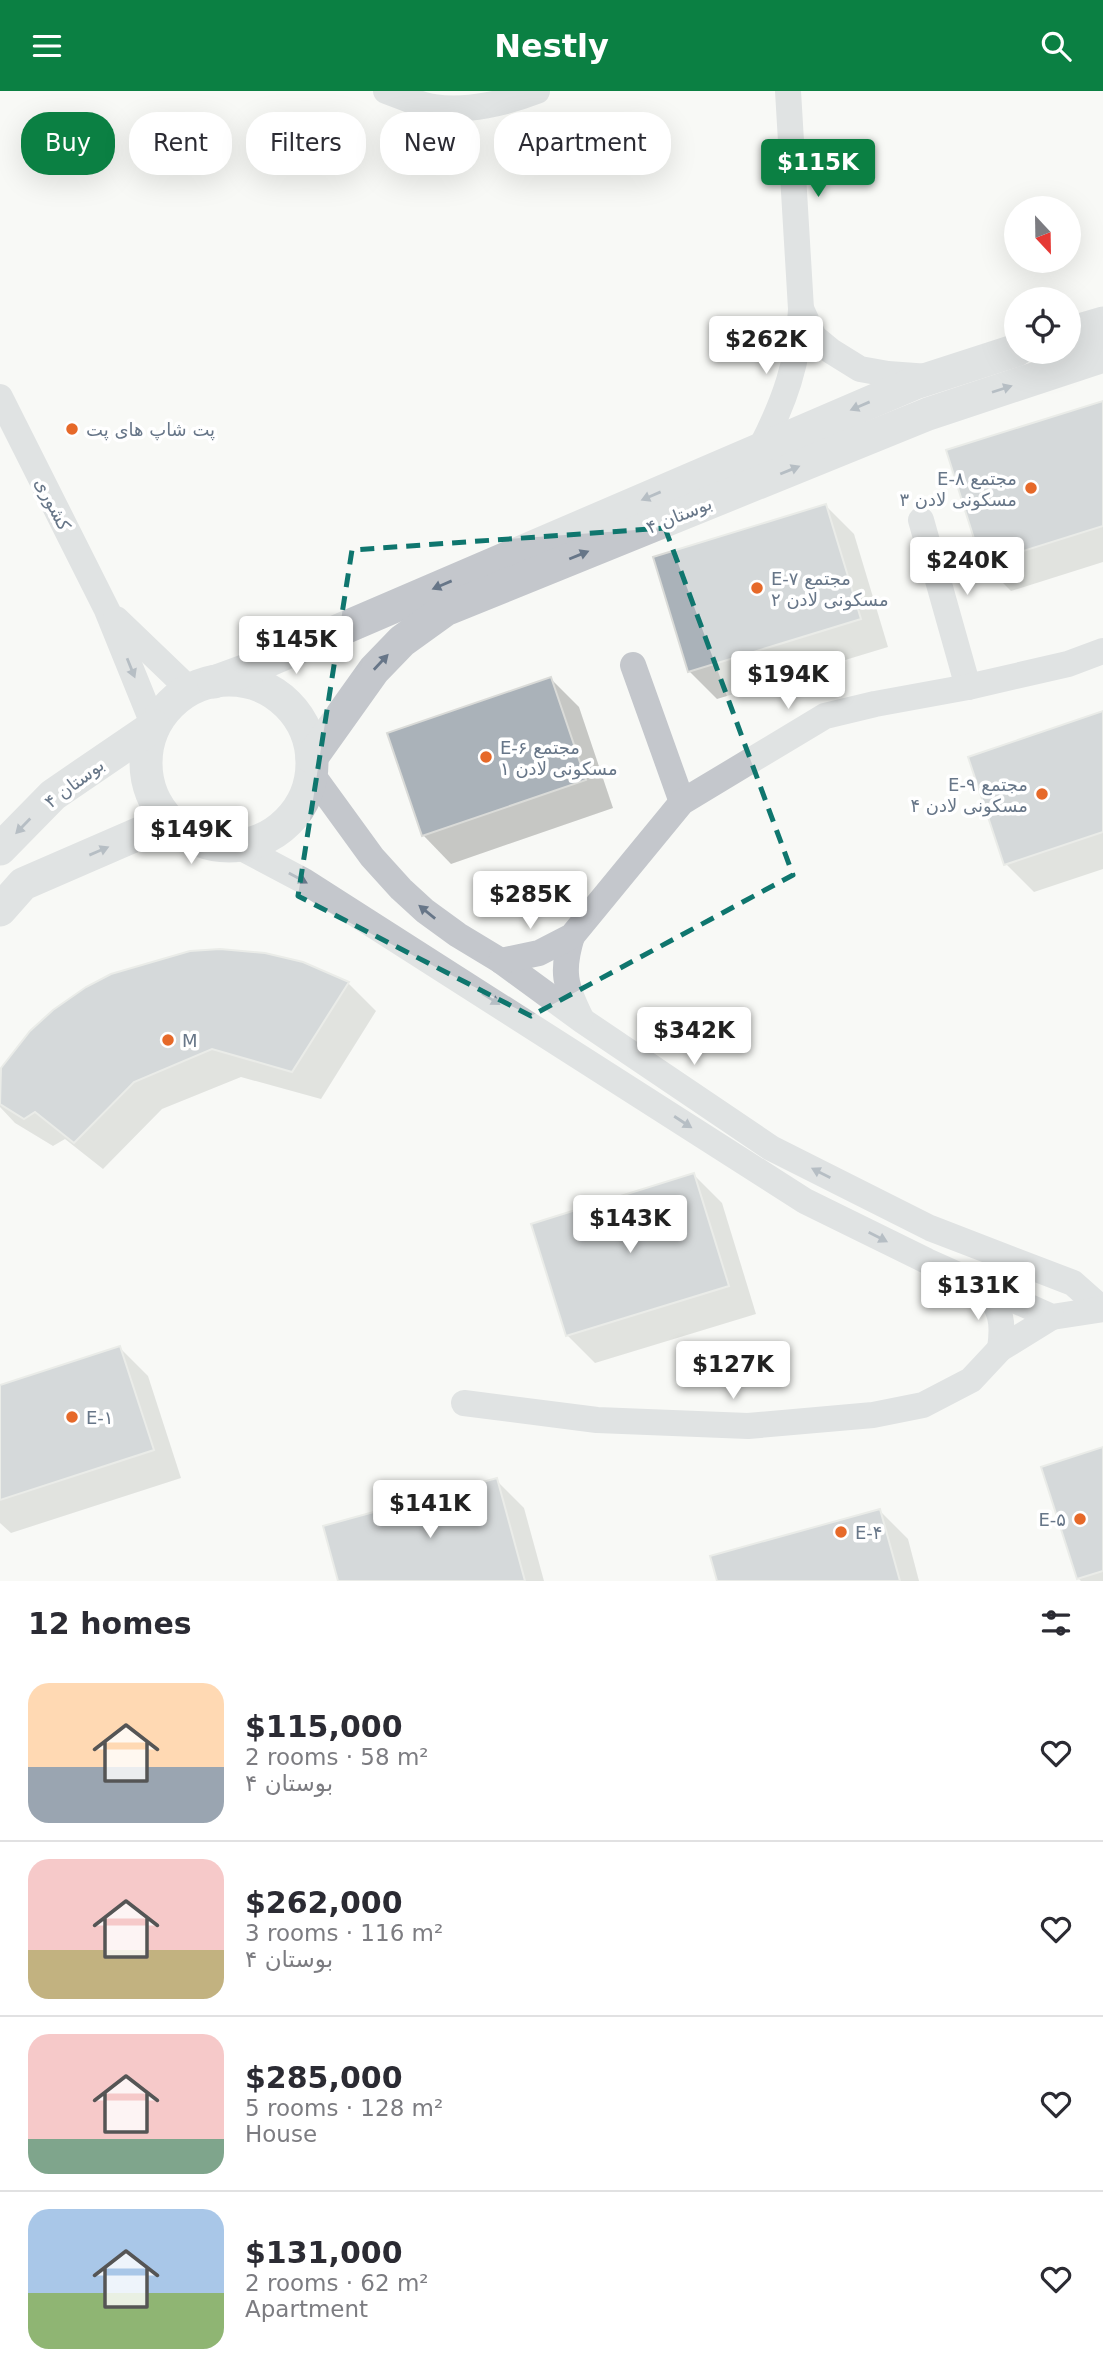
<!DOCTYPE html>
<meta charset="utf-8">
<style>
body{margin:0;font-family:"DejaVu Sans","Noto Sans Arabic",sans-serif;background:#f2f2f3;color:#2b2b33;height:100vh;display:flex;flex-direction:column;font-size:26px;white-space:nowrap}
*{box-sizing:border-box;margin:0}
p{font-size:23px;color:#7c7c81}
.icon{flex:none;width:38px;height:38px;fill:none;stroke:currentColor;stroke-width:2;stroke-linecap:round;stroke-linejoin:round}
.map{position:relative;height:1490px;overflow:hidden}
.sheet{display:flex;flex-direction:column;background:#fff;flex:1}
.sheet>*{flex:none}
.guide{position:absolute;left:21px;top:21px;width:700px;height:63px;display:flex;gap:14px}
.needle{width:46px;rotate:158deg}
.tools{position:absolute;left:1004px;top:105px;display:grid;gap:14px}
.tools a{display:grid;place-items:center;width:77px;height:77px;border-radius:50%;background:#fff;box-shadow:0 7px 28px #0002;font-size:35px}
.price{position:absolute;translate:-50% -60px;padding:0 16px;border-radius:7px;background:#fff;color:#222;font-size:23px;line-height:46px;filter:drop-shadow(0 2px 4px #0008)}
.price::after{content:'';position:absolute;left:50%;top:42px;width:21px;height:16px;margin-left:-10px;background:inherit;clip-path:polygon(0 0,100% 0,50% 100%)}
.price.on{background:#0b8043;color:#fff}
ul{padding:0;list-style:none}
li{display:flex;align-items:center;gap:21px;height:175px;padding:0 28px}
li+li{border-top:2px solid #e1e1e2}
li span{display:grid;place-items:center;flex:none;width:196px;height:140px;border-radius:21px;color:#555}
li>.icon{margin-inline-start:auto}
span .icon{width:84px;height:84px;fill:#fffc;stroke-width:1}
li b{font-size:30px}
h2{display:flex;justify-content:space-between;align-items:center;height:84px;padding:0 28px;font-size:30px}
.chip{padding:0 24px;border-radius:28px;background:#fff;box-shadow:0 7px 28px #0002;font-size:24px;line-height:63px}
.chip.on{background:#0b8043;color:#fff}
header{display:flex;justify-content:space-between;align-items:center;height:91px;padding:0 28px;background:#0b8043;color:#fff;font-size:32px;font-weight:600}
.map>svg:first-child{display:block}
</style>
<header><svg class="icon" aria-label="menu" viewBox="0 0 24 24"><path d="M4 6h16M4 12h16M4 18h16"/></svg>Nestly<svg class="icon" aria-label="search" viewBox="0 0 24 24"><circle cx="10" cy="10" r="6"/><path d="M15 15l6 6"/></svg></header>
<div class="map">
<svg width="1103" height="1490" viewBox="0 0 1103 1490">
<rect width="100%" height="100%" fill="#f8f9f6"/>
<!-- shadow -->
<g fill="#0003">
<path d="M1103 312V471L1011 500 983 472Z"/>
<path d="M826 415 854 443 888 556 717 608 689 580Z"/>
<path d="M551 588 579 616 613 717 451 773 423 744Z"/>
<path d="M1103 622V778L1034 801 1006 773Z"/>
<path d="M303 873 348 892 376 920 321 1008 241 986 162 1018 103 1078 65 1048 53 1055 15 1032 0 1016V982L2 978Z"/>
<path d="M694 1084 722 1112 756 1223 595 1272 567 1244Z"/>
<path d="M120 1257 148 1285 181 1387 11 1442 0 1432V1296Z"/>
<path d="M1103 1358V1490H1081L1078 1487Z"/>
<path d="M496 1389 524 1417 544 1490H340Z"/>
<path d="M880 1420 908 1448 919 1490H719Z"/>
</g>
<!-- building -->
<g fill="#aab2b9" stroke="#dadbd8" stroke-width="2">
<path d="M1103 310V435L982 473 946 359Z"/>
<path d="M826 413 861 528 688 581 653 466Z"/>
<path d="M551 586 586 689 422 745 387 642Z"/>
<path d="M1103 620V741L1004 774 968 666Z"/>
<path d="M220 858 265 862 303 871 349 891 292 981 212 958 134 991 74 1052 35 1021 24 1028 0 1013 1 977 30 940 53 919 86 896 111 883 190 860Z"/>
<path d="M694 1082 729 1195 566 1245 531 1133Z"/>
<path d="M120 1255 154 1359 0 1409V1294Z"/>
<path d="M1103 1356V1480L1077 1488 1041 1376Z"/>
<path d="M497 1387 525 1490H338L323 1435Z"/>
<path d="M880 1418 900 1490H717L710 1465Z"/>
</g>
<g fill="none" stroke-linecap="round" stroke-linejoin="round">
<!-- minor -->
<g stroke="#c4c7cc" stroke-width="26">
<path d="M386 0C401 5 418 14 434 16 467 21 506 12 537 0"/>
<path d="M802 220 814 246 831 260 860 278 888 283 929 286"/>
<path d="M0 306 107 519 154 635"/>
<path d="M760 358C784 312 799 271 801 218L788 0"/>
<path d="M921 429 968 596"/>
<path d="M116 528 190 599"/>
<path d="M633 574 682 711"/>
<path d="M311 682 372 766 401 798 425 820 458 844 501 870 583 930 771 1057 930 1137 1073 1192 1101 1217"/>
<path d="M238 755 304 790 805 1110 927 1170 1052 1226 1103 1218"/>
<path d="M572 845C561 880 565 895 581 927"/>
<path d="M501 870 539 862 572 845 682 711 825 625 875 613 968 596 1068 573 1103 560"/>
<path d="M985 1196C1001 1220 1004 1230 1000 1258"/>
<path d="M464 1312 597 1329 748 1335 873 1324 923 1314 971 1289 1000 1258 1052 1226"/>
</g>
<!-- tertiary -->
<g stroke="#c4c7cc" stroke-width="33">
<path d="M1069 242 1103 232"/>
<circle cx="229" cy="672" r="83"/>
<path d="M214 591 244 580 915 292 1017 259"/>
<path d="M312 666 374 579 402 550 445 519 928 323 1103 265"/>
<path d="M0 758 53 704 154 635"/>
<path d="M0 819 23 793 168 730"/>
</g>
</g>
<!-- one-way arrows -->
<defs><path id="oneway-solid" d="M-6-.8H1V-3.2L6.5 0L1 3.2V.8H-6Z" transform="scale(1.75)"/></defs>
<g fill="#677688">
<use href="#oneway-solid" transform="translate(1002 298) rotate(-18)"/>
<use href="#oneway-solid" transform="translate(860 315) rotate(157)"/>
<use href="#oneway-solid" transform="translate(790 379) rotate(-22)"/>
<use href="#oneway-solid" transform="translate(651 405) rotate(157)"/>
<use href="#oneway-solid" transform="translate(579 464) rotate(-22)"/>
<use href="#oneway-solid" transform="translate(442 494) rotate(157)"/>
<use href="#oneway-solid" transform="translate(381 571) rotate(-47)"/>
<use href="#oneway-solid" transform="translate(131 577) rotate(68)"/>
<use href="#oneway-solid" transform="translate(23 735) rotate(134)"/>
<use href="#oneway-solid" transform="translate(99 760) rotate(-23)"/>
<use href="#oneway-solid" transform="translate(298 787) rotate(29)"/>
<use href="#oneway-solid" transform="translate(427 821) rotate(-141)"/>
<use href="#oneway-solid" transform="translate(491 908) rotate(32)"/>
<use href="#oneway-solid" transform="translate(683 1031) rotate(33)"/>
<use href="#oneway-solid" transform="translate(821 1082) rotate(-153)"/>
<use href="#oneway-solid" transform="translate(878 1146) rotate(27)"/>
</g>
<!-- marked area -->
<path d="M0 0H1103V1490H0ZM665 437 793 784 531 925 298 805 352 459Z" fill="#f8f9f6" fill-opacity=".55" fill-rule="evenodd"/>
<path fill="none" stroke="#0f766e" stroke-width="5" stroke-dasharray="14 9" stroke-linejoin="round" d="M665 437 793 784 531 925 298 805 352 459Z"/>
<!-- markers -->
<g fill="#e66929" stroke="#fff" stroke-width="2.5">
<circle cx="72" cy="338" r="7"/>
<circle cx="1031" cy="397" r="7"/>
<circle cx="757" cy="497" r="7"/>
<circle cx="486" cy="666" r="7"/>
<circle cx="1042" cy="703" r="7"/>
<circle cx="168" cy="949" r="7"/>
<circle cx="72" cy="1326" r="7"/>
<circle cx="1080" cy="1428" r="7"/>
<circle cx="841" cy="1441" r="7"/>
</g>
<g text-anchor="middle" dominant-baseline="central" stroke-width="7" stroke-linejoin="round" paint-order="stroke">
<!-- poi labels -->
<g font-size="18" fill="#677688" stroke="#fff" text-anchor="start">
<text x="86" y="338">پت شاپ های پت</text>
<text x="1017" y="387" text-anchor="end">E-۸ مجتمع<tspan x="1017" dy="21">مسکونی لادن ۳</tspan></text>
<text x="771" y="487">E-۷ مجتمع<tspan x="771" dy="21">مسکونی لادن ۲</tspan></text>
<text x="500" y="656">E-۶ مجتمع<tspan x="500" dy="21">مسکونی لادن ۱</tspan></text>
<text x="1028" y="693" text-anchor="end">E-۹ مجتمع<tspan x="1028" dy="21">مسکونی لادن ۴</tspan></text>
<text x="182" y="949">M</text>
<text x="86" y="1326">E-۱</text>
<text x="1066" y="1428" text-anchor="end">E-۵</text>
<text x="855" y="1441">E-۴</text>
</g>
<!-- street labels -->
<g font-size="18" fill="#677688" stroke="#fff">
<text transform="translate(53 413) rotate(63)">کشوری</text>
<text transform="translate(679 424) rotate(-22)">بوستان ۴</text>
<text transform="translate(74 692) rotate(-37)">بوستان ۴</text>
</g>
</g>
</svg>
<div class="tools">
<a><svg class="needle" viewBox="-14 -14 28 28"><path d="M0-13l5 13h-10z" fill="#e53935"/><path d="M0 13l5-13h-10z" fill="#7c7c81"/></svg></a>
<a><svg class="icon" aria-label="locate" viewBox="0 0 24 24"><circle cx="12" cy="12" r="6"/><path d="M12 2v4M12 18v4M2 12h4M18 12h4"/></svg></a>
</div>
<b class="price on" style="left:818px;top:108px">$115K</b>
<b class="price" style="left:766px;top:285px">$262K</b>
<b class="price" style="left:967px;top:506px">$240K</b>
<b class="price" style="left:296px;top:585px">$145K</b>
<b class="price" style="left:788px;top:620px">$194K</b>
<b class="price" style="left:191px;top:775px">$149K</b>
<b class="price" style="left:530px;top:840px">$285K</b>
<b class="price" style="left:694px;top:976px">$342K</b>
<b class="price" style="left:630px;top:1164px">$143K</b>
<b class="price" style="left:978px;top:1231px">$131K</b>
<b class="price" style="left:733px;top:1310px">$127K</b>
<b class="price" style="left:430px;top:1449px">$141K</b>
<div class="guide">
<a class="chip on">Buy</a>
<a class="chip">Rent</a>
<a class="chip">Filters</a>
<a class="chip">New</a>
<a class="chip">Apartment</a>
</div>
</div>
<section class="sheet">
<h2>12 homes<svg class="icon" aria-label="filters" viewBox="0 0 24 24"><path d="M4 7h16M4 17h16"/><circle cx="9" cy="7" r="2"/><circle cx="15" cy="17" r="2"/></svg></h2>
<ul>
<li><span style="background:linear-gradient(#ffd9b3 60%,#9aa5b1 0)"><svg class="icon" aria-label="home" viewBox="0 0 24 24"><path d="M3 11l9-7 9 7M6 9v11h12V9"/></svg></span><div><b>$115,000</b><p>2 rooms · 58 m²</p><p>بوستان ۴</p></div><svg class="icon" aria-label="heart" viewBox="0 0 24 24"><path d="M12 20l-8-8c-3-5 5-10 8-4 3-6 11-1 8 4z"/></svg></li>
<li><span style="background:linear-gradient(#f6c9c9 65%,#c2b280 0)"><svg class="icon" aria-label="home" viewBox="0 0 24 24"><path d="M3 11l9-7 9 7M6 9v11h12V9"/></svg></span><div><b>$262,000</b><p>3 rooms · 116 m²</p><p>بوستان ۴</p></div><svg class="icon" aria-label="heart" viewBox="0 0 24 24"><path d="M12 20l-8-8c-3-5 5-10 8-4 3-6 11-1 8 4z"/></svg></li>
<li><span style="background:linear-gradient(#f6c9c9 75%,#7fa58c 0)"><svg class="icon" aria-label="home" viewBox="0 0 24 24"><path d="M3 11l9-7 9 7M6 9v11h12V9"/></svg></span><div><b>$285,000</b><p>5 rooms · 128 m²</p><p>House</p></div><svg class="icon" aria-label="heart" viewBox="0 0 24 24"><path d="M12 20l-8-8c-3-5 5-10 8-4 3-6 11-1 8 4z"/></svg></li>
<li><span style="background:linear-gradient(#a9c7e8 60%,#8fb573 0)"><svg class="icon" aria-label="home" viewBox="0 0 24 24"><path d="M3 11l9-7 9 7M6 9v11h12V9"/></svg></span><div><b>$131,000</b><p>2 rooms · 62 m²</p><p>Apartment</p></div><svg class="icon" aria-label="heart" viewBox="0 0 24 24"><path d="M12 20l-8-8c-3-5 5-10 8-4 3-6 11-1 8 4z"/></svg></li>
</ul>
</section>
